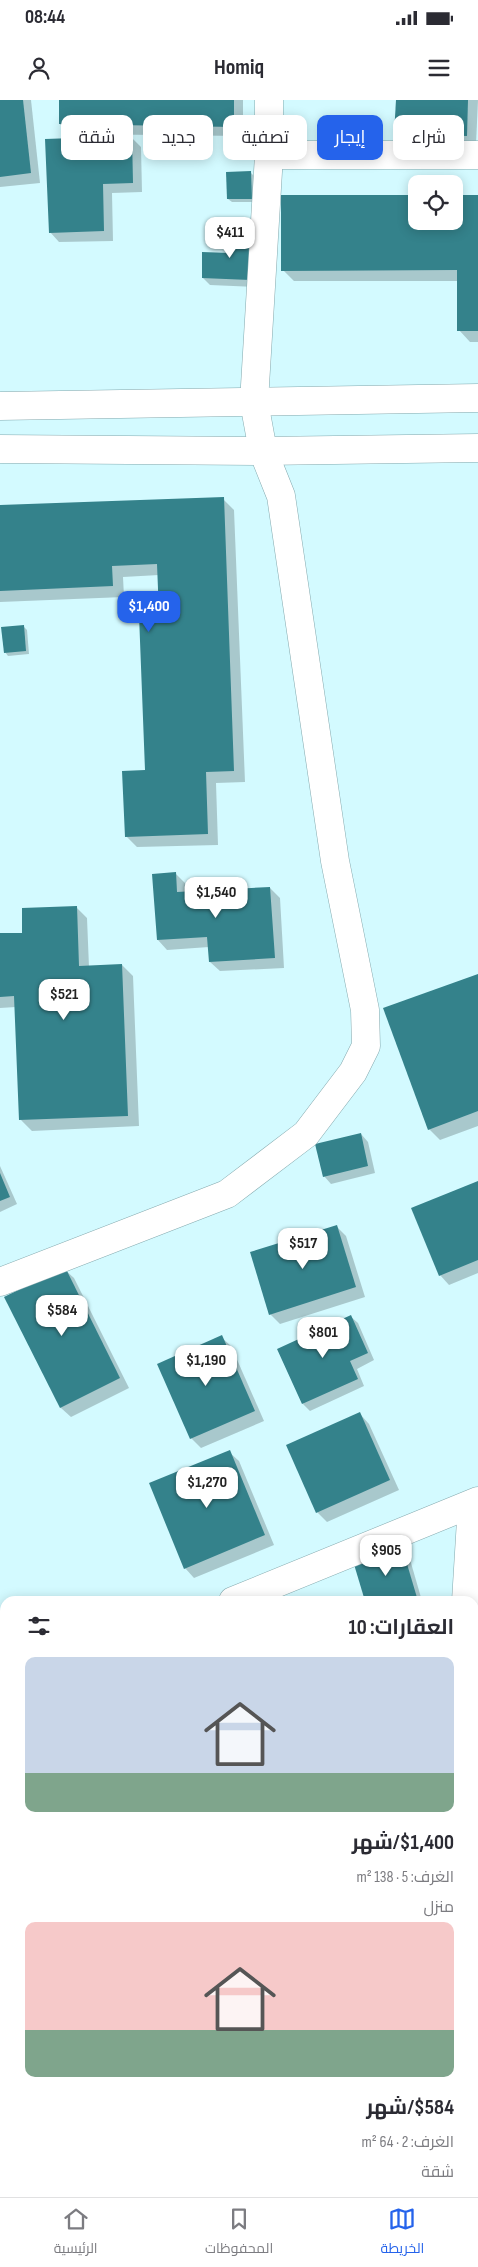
<!DOCTYPE html>
<html lang="ar">
<meta charset="utf-8">
<style>
body{margin:0;font-family:"Sofia Sans Condensed",Cairo,sans-serif;background:#f7f7f7;color:#2b2b33;direction:rtl;height:100vh;display:flex;flex-direction:column;font-size:19px;white-space:nowrap}
*{box-sizing:border-box;margin:0}
p{font-size:16px;color:#7c7c81}
.icon{flex:none;width:28px;height:28px;fill:none;stroke:currentColor;stroke-width:2;stroke-linecap:round;stroke-linejoin:round}
.map{position:relative;flex:1;overflow:hidden;direction:ltr}
.panel{position:absolute;left:0px;top:1496px;width:479px;height:601px;display:flex;flex-direction:column;background:#fff;border-radius:15px 15px 0 0;box-shadow:0 2px 12px #0003;direction:rtl}
.panel>*{flex:none}
.banner{position:absolute;left:15px;top:15px;width:449px;height:45px;direction:rtl;display:flex;gap:10px}
.controls{position:absolute;left:408px;top:75px;display:grid;gap:10px}
.controls a{display:grid;place-items:center;width:55px;height:55px;border-radius:10px;background:#fff;box-shadow:0 2px 12px #0003;font-size:25px}
.price{position:absolute;translate:-50% -42px;padding:0 11px;border-radius:10px;background:#fff;color:#222;font-size:16px;line-height:32px;filter:drop-shadow(0 1px 2px #0008)}
.price::after{content:'';position:absolute;left:50%;top:30px;width:15px;height:11px;margin-left:-8px;background:inherit;clip-path:polygon(0 0,100% 0,50% 100%)}
.price.on{background:#2563eb;color:#fff}
ul{padding:0;list-style:none}
li{display:grid;align-content:center;gap:10px;height:265px;padding:0 25px}
li span{display:grid;place-items:center;height:155px;border-radius:10px;color:#555}
li>.icon{margin-inline-start:auto}
span .icon{width:90px;height:90px;fill:#fffc;stroke-width:1}
li b{font-size:21px}
h2{display:flex;justify-content:space-between;align-items:center;height:60px;padding:0 25px;font-size:21px}
.tag{padding:0 18px;border-radius:10px;background:#fff;box-shadow:0 2px 12px #0003;font-size:18px;line-height:45px}
.tag.on{background:#2563eb;color:#fff}
.status{display:flex;justify-content:space-between;align-items:center;height:35px;padding:0 25px;background:#fff;direction:ltr}
.status svg{height:14px;fill:currentColor}
header{display:flex;justify-content:space-between;align-items:center;height:65px;padding:0 25px;background:#fff;font-size:22px;font-weight:700}
.tabs{display:flex;justify-content:space-around;align-items:center;height:70px;border-top:1px solid #e1e1e2;background:#fff;font-size:14px;color:#7c7c81}
.tabs a{display:grid;justify-items:center;gap:2px}
.tabs .on{color:#2563eb}
.map>svg:first-child{display:block}
</style>
<div class="status"><b>08:44</b><svg viewBox="0 0 49 12"><path d="M0 12V9h3v3zM5 12V6h3v6zM10 12V3h3v9zM15 12V0h3v12zM26 1h20v11H26zM47 4h2v5h-2z"/></svg></div>
<header><svg class="icon" aria-label="menu" viewBox="0 0 24 24"><path d="M4 6h16M4 12h16M4 18h16"/></svg>Homiq<svg class="icon" aria-label="person" viewBox="0 0 24 24"><circle cx="12" cy="8" r="4"/><path d="M4 21q1-7 8-7t8 7"/></svg></header>
<div class="map">
<svg width="478" height="2097" viewBox="0 0 478 2097">
<rect width="100%" height="100%" fill="#d3faff"/>
<!-- shadow -->
<g fill="#0003">
<path d="M0 0H31L40 83 0 87Z"/>
<path d="M60 0H243V36L70 34 60 24Z"/>
<path d="M397 0H478L476 45 405 43 396 33Z"/>
<path d="M131 37 141 47 142 92 112 93 113 141 59 142 50 132Z"/>
<path d="M251 73 254 76 255 102H232L228 99Z"/>
<path d="M282 96H416V121H454V96H478V242H470L459 230 458 181H294L283 170Z"/>
<path d="M231 154 257 187 210 185 203 178Z"/>
<path d="M223 399 234 410 245 682 216 683 218 745 137 747 126 736 146 671 160 515 159 475 123 477 124 497 0 502V407Z"/>
<path d="M24 527 27 530 29 554 8 556 5 552Z"/>
<path d="M175 773 185 783 186 793 270 788 280 798 284 868 220 871 210 862 209 847 167 850 158 840Z"/>
<path d="M76 807 87 818 89 867 122 865 133 876 139 1026 32 1031 21 1020 16 907 0 908V835L24 834Z"/>
<path d="M478 875V1026L440 1040 429 1029Z"/>
<path d="M361 1034 368 1042 375 1073 331 1084 324 1076Z"/>
<path d="M0 1066 17 1104 0 1112Z"/>
<path d="M478 1082V1173L449 1185 440 1175Z"/>
<path d="M336 1126 346 1136 365 1197 280 1224 270 1214Z"/>
<path d="M64 1169 74 1178 129 1288 71 1317 61 1308 6 1198Z"/>
<path d="M350 1216 358 1223 374 1260 357 1269 364 1286 310 1311 303 1304Z"/>
<path d="M221 1237 231 1246 264 1321 201 1348 191 1338Z"/>
<path d="M360 1314 369 1324 399 1390 327 1422 317 1412 288 1346Z"/>
<path d="M229 1352 239 1361 274 1445 194 1478 185 1468Z"/>
<path d="M402 1449 409 1456 422 1501H366L355 1462Z"/>
<path d="M5 1619V1713L0 1715V1621Z"/>
<path d="M474 1685 478 1695V1713L474 1715Z"/>
<path d="M474 1898 478 1903V1997L474 1999Z"/>
<path d="M0 1908 5 1919V1939L0 1942Z"/>
<path d="M10 2092H93L95 2097H12Z"/>
<path d="M234 2092H269L259 2097H238Z"/>
<path d="M332 2092H383L385 2097H321Z"/>
</g>
<!-- building -->
<g fill="#34828b">
<path d="M0 0H23L31 73 0 77Z"/>
<path d="M59 0H234V27L59 24Z"/>
<path d="M396 0H468L467 36 394 34Z"/>
<path d="M132 36 133 83 103 84 104 131 49 133 45 39Z"/>
<path d="M251 71 252 99H227L226 72Z"/>
<path d="M281 95H416V121H454V95H478V231H457V170L281 171Z"/>
<path d="M230 129 252 130 250 180 202 178V152L230 153Z"/>
<path d="M224 397 234 671 206 672 208 734 125 737 122 671 145 670 139 515 159 514 157 464 112 466 113 486 0 491V405Z"/>
<path d="M24 525 26 551 4 553 1 527Z"/>
<path d="M176 772 177 792 270 787 275 858 209 862 207 837 157 840 152 774Z"/>
<path d="M77 806 79 866 122 864 128 1016 19 1020 14 896 0 897V833H22V808Z"/>
<path d="M478 874V1011L428 1030 383 908Z"/>
<path d="M361 1033 368 1066 323 1077 315 1044Z"/>
<path d="M0 1073 10 1097 0 1101Z"/>
<path d="M478 1081V1160L439 1176 411 1108Z"/>
<path d="M337 1125 356 1187 269 1215 250 1152Z"/>
<path d="M65 1167 120 1278 60 1308 4 1197Z"/>
<path d="M351 1215 368 1253 350 1261 358 1279 302 1304 277 1249Z"/>
<path d="M222 1235 255 1311 190 1339 157 1264Z"/>
<path d="M360 1312 390 1380 316 1413 286 1345Z"/>
<path d="M230 1350 265 1435 184 1469 149 1383Z"/>
<path d="M402 1447 418 1501H365L353 1461Z"/>
<path d="M5 1618V1700L0 1702V1619Z"/>
<path d="M474 1694 478 1704 474 1705Z"/>
<path d="M474 1905 478 1914V1981L474 1983Z"/>
<path d="M0 1916 4 1926 0 1928Z"/>
<path d="M5 2031V2082L0 2069V2033Z"/>
<path d="M9 2092H88L90 2097H11Z"/>
<path d="M329 2092H378L380 2097H318Z"/>
</g>
<g fill="none" stroke-linecap="round" stroke-linejoin="round">
<!-- minor casing -->
<g stroke="#84a9ae" stroke-width="29">
<g id="minor">
<path d="M269 55H478"/>
<path d="M0 1182 227 1094 306 1034 353 972 366 946 365 910 335 761 281 396 263 351 254 302 269 55V0"/>
<path d="M233 1501 478 1401"/>
<path d="M466 1501 472 1404"/>
<path d="M474 1580 478 1589"/>
<path d="M0 1599 5 1597"/>
<path d="M0 1841 5 1839"/>
<path d="M474 1858 478 1856"/>
<path d="M474 2029 478 2027"/>
<path d="M186 2092 187 2097"/>
<path d="M298 2097 310 2092"/>
</g>
</g>
<!-- secondary casing -->
<g stroke="#84a9ae" stroke-width="29">
<g id="secondary">
<path d="M0 306 478 298"/>
<path d="M0 349 263 351 478 348"/>
</g>
</g>
<!-- minor -->
<use href="#minor" stroke="#fff" stroke-width="28"/>
<!-- secondary -->
<use href="#secondary" stroke="#fff" stroke-width="28"/>
</g>
</svg>
<div class="controls">
<a><svg class="icon" aria-label="locate" viewBox="0 0 24 24"><circle cx="12" cy="12" r="6"/><path d="M12 2v4M12 18v4M2 12h4M18 12h4"/></svg></a>
</div>
<b class="price" style="left:230px;top:159px">$411</b>
<b class="price on" style="left:149px;top:533px">$1,400</b>
<b class="price" style="left:216px;top:819px">$1,540</b>
<b class="price" style="left:64px;top:921px">$521</b>
<b class="price" style="left:303px;top:1170px">$517</b>
<b class="price" style="left:62px;top:1237px">$584</b>
<b class="price" style="left:323px;top:1259px">$801</b>
<b class="price" style="left:206px;top:1287px">$1,190</b>
<b class="price" style="left:207px;top:1409px">$1,270</b>
<b class="price" style="left:386px;top:1477px">$905</b>
<div class="banner">
<a class="tag">شراء</a>
<a class="tag on">إيجار</a>
<a class="tag">تصفية</a>
<a class="tag">جديد</a>
<a class="tag">شقة</a>
</div>
<section class="panel">
<h2>العقارات: 10<svg class="icon" aria-label="filters" viewBox="0 0 24 24"><path d="M4 7h16M4 17h16"/><circle cx="9" cy="7" r="2"/><circle cx="15" cy="17" r="2"/></svg></h2>
<ul>
<li><span style="background:linear-gradient(#c9d6e8 75%,#7fa58c 0)"><svg class="icon" aria-label="home" viewBox="0 0 24 24"><path d="M3 11l9-7 9 7M6 9v11h12V9"/></svg></span><div><b>$1,400/شهر</b><p>الغرف: 5 · 138 m²</p><p>منزل</p></div></li>
<li><span style="background:linear-gradient(#f6c9c9 70%,#7fa58c 0)"><svg class="icon" aria-label="home" viewBox="0 0 24 24"><path d="M3 11l9-7 9 7M6 9v11h12V9"/></svg></span><div><b>$584/شهر</b><p>الغرف: 2 · 64 m²</p><p>شقة</p></div></li>
</ul>
</section>
</div>
<nav class="tabs">
<a class="on"><svg class="icon" aria-label="map" viewBox="0 0 24 24"><path d="M3 6l6-2 6 2 6-2v14l-6 2-6-2-6 2zM9 4v14M15 6v14"/></svg>الخريطة</a>
<a><svg class="icon" aria-label="saved" viewBox="0 0 24 24"><path d="M7 4h10v16l-5-4-5 4z"/></svg>المحفوظات</a>
<a><svg class="icon" aria-label="home" viewBox="0 0 24 24"><path d="M3 11l9-7 9 7M6 9v11h12V9"/></svg>الرئيسية</a>
</nav>
